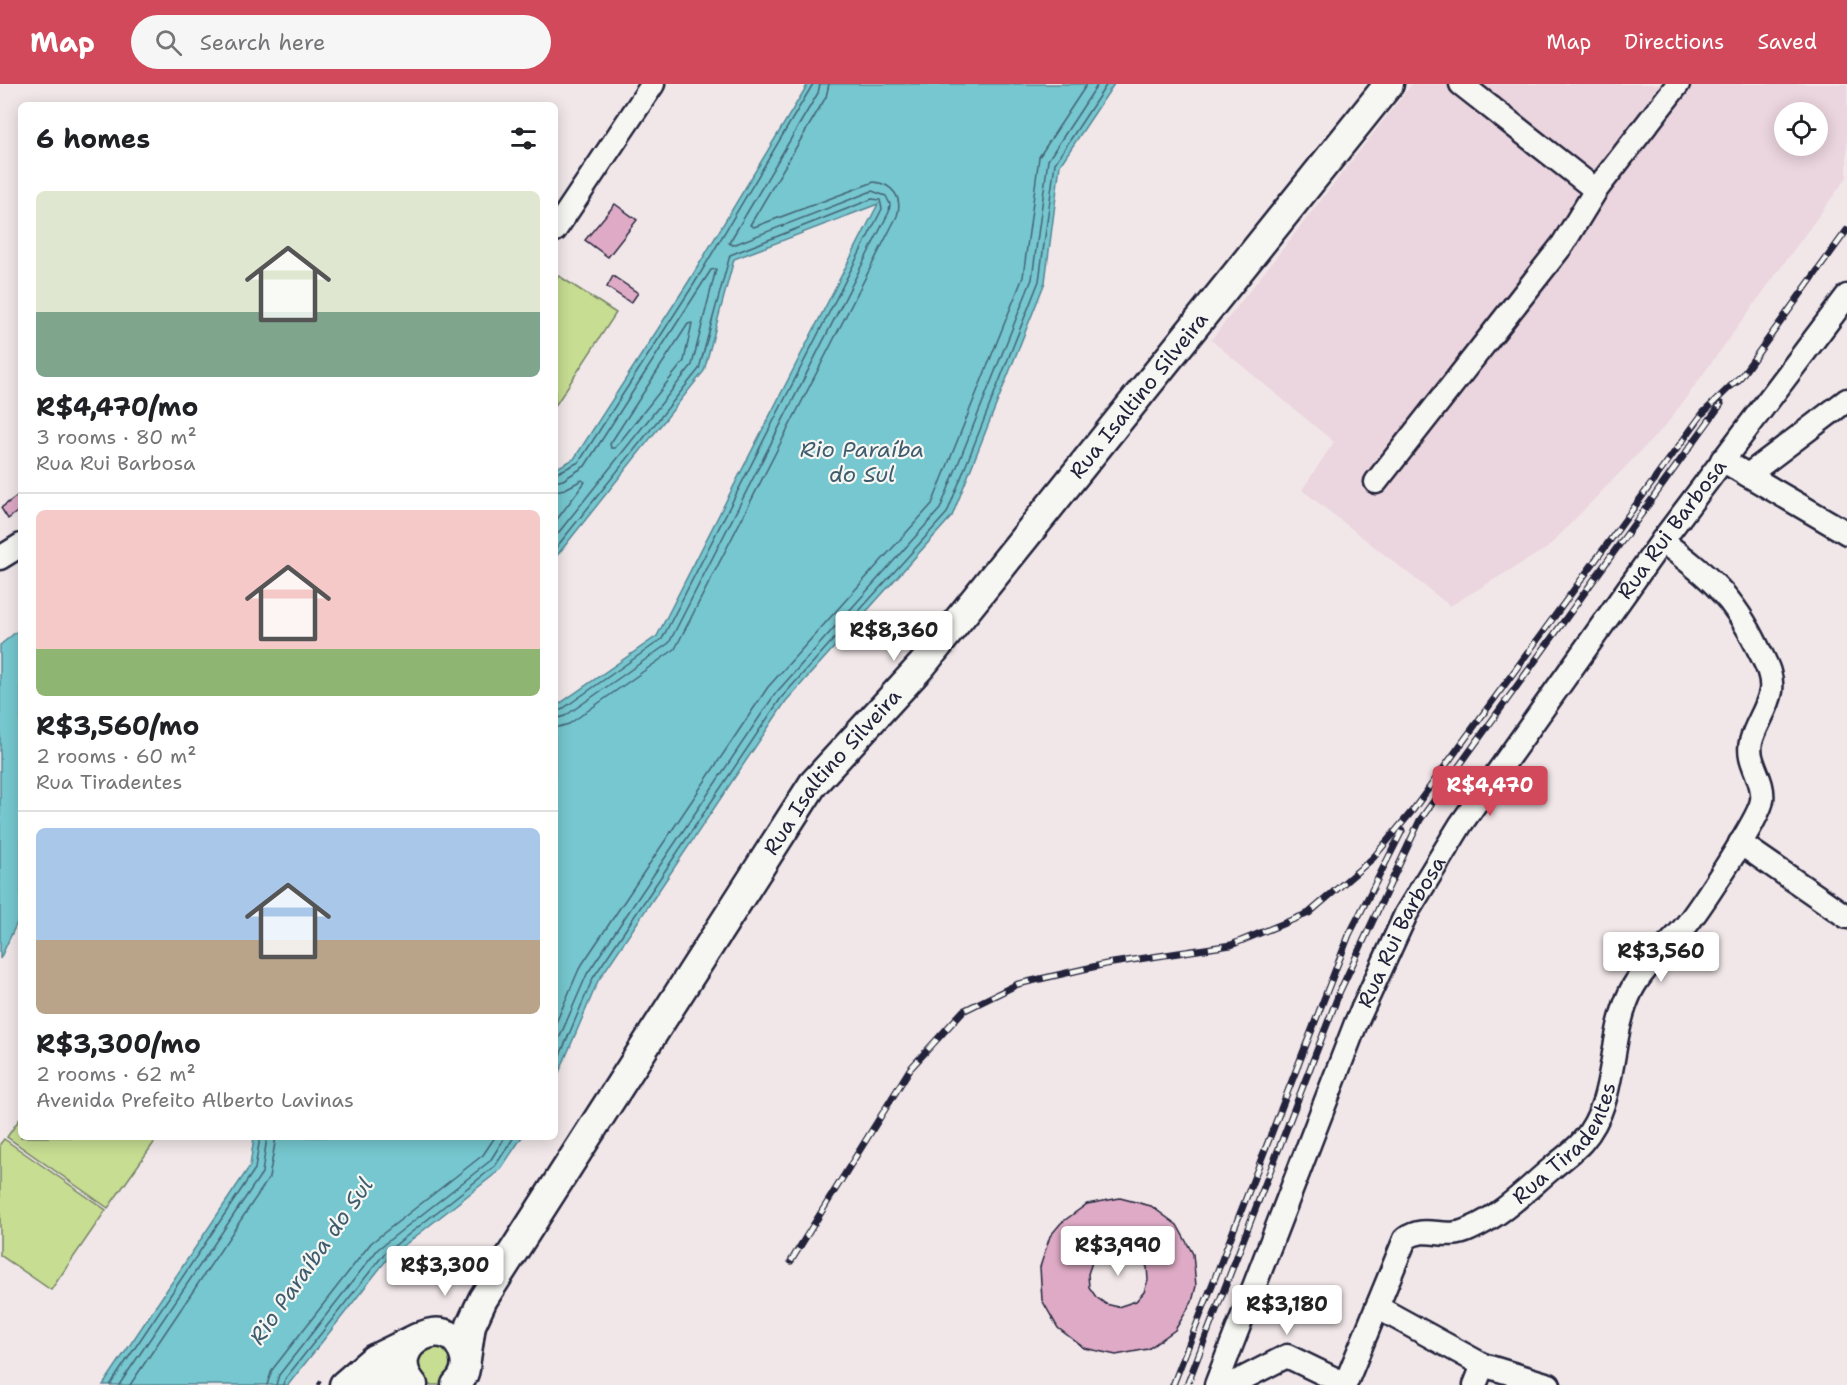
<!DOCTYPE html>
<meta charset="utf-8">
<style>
body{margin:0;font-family:"Shantell Sans",sans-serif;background:#f6f6f6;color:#202124;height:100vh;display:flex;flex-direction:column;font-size:22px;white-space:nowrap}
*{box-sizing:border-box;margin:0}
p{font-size:20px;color:#757577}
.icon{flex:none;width:33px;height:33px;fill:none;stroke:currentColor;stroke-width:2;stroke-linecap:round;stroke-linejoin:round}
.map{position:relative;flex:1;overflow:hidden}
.details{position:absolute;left:18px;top:18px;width:540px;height:1038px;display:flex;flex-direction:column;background:#fff;border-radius:9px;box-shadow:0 3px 15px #0003}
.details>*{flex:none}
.controls{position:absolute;left:1774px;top:18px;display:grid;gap:12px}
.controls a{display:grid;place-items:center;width:54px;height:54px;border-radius:50%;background:#fff;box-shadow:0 3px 15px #0003;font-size:30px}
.price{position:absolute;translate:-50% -51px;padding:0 14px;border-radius:6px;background:#fff;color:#222;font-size:20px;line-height:39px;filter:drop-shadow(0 2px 3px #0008)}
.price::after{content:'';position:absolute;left:50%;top:36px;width:18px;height:14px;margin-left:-9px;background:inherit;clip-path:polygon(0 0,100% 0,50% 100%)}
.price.active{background:#d1495b;color:#fff}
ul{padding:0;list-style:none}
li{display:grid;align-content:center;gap:12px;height:318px;padding:0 18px}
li+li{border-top:2px solid #e0e0e0}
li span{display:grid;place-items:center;height:186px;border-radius:9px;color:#555}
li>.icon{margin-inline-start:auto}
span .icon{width:108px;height:108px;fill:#fffc;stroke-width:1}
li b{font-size:26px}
h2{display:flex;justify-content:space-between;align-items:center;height:72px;padding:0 18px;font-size:26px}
header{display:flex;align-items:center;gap:36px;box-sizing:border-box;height:84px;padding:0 30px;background:#d1495b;color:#fff}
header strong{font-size:28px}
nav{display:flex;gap:33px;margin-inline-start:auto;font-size:21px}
.search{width:420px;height:54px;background:#f6f6f6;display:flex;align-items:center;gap:15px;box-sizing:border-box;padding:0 21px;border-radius:33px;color:#757577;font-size:22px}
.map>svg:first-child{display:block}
</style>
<header>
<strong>Map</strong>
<div class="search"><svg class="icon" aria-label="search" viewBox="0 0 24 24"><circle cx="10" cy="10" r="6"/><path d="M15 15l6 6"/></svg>Search here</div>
<nav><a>Map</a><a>Directions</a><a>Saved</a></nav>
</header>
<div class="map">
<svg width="1847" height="1301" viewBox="0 0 1847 1301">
<rect width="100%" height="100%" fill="#f1e7e9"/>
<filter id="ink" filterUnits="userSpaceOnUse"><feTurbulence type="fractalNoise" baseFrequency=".0167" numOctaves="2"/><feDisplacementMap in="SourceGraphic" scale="12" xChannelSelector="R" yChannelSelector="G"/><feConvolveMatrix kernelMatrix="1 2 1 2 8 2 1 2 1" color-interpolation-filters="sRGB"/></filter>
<g filter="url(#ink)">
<!-- built -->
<path fill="#ebd5de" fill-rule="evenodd" d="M1412 0H1847V93L1666 341 1547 464 1450 522 1302 406 1334 358 1211 256ZM1785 28H1818V62H1785Z"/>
<!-- green -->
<g fill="#c6dd92" stroke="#748066" stroke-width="1.5">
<path d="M559 192 616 229 555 322V197Z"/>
<path d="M21 1033V1053H158L108 1124 7 1053Z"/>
<path d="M4 1055 106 1126 51 1206 0 1171V1060Z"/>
<path d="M420 1261 455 1263 447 1301H426L412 1274Z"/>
</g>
<!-- water -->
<g fill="#76c7cf" stroke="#548594" stroke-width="1.5">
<path d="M808 0H1114L1060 81 1045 198 952 432 786 617 598 897 555 998V623L657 552 878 120 734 175 704 287 555 474V385L574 375 689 197Z"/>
<path d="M21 544V830L0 875V561Z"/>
<path d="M254 1053H522L500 1086 388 1174 288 1301H103L250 1082Z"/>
</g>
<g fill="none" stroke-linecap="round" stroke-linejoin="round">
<!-- shore -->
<g stroke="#446476" stroke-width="1.5">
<path d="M692 239 684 277 615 364H611L610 360 688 240Z"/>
<path d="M555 390 579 378 694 200 813 0"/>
<path d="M555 398 563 396 585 382 711 186 716 185 692 281 555 453"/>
<path d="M555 407 565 405 582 396 585 398 555 438"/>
<path d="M555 465 699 285 730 171 872 115 880 116 882 125 662 555 561 626 555 627"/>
<path d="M555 635 565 632 669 559 889 128 890 120 886 112 872 107 733 161 729 159 818 9 820 0"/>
<path d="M555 644 569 640 675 565 897 132C903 114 893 100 874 98L754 143 750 141 826 13 829 0"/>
<path d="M555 941 579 885 768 603 932 420 1023 193 1039 73 1087 0"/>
<path d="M555 964 587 890 775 610 940 425 1032 195 1048 76 1098 0"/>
<path d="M555 983 593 894 781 614 947 429 1039 197 1055 79 1107 0"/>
<path d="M110 1301 255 1085 260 1053"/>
<path d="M119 1301 262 1089 267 1053"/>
<path d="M130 1301 269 1094 276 1053"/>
<path d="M267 1301 272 1286 371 1159 483 1071 495 1053"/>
<path d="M276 1301 279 1291 378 1165 490 1077 505 1053"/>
<path d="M284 1301 285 1295 384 1170 495 1082 514 1053"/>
</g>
</g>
<!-- building -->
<g fill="#deaac5" stroke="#22223b" stroke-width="1.5" fill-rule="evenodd">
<path d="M615 120 637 136 608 173 585 156Z"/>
<path d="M613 192 638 209 631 219 607 203Z"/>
<path d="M21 409V425L8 435 1 424Z"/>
<path d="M1120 1114 1151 1122 1177 1141 1193 1170 1196 1202 1192 1218 1175 1246 1148 1265 1116 1271 1084 1264 1058 1244 1042 1216 1040 1183 1050 1152 1061 1139 1087 1120ZM1117 1163 1130 1165 1140 1173 1147 1183 1148 1196 1144 1208 1136 1217 1118 1223 1106 1220 1096 1213 1089 1203 1088 1190 1092 1178 1100 1169Z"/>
</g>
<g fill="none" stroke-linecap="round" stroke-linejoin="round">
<!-- minor casing -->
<g stroke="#22223b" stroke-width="27">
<g id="minor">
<path d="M1596 106 1678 0"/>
<path d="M555 146 653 0"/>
<path d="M1722 376 1847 449"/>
<path d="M1748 391 1847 316"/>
<path d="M1376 398 1563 160 1596 106 1461 0"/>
<path d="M0 474 21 461"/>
<path d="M1740 759 1847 833"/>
<path d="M1377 1223 1483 1281 1549 1301"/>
<path id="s1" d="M1216 1301 1356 939 1406 830 1461 740 1662 457 1847 212"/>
<path d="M1230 1301 1287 1272 1345 1300"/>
<path id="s2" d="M1345 1301 1405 1155C1428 1139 1443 1158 1470 1145 1501 1132 1526 1106 1551 1085 1561 1076 1573 1068 1582 1058 1619 1016 1607 956 1631 907 1643 883 1666 865 1684 844 1698 827 1760 734 1762 716 1765 695 1746 678 1751 658 1755 641 1768 625 1771 607 1773 591 1765 578 1758 564 1733 511 1708 492 1662 457"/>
<path d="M1475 1301 1483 1281"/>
</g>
</g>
<!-- major casing -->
<g stroke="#22223b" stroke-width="33">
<g id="major">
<path id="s3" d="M466 1275 471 1241 483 1215 813 700 923 580 1389 0"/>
<path d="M344 1301 374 1275 417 1254"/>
<path d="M377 1301 383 1297 409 1296"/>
<path d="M413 1301C378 1261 451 1223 464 1271 468 1282 464 1293 456 1301"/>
</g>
</g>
<!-- path -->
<path stroke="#22223b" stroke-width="3" stroke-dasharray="4.5 4.5" stroke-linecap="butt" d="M318 1301 322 1295"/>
<!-- minor -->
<use href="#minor" stroke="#f6f6f2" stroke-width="22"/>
<!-- major -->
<use href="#major" stroke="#f6f6f2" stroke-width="28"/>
<!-- rail casing -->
<g stroke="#22223b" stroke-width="7">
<g id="rail">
<path d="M1737 298 1847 146"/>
<path d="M791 1177 910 985 963 927 1018 900 1106 880 1231 861 1309 829 1373 774 1413 726 1703 329 1741 292"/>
<path d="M1173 1301 1349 851 1402 747"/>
<path d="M1187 1301 1340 907 1420 736 1721 320"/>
</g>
</g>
<!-- rail -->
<use href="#rail" stroke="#f6f6f2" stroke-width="4.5" stroke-dasharray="14" stroke-linecap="butt"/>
</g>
</g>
<g text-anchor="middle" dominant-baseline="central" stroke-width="4.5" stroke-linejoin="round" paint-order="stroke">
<!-- street labels -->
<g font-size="21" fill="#22223b" stroke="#f6f6f2">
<text stroke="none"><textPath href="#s3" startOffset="1182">Rua Isaltino Silveira</textPath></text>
<text stroke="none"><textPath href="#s1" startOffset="976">Rua Rui Barbosa</textPath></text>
<text stroke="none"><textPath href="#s3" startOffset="696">Rua Isaltino Silveira</textPath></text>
<text stroke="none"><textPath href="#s1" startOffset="490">Rua Rui Barbosa</textPath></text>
<text stroke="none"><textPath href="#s2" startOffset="356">Rua Tiradentes</textPath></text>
</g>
<!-- water labels -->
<g font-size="22" font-style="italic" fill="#3f5c6f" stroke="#f6f6f2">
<text x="862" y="365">Rio Paraíba<tspan x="862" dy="25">do Sul</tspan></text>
<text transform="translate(311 1177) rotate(-55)">Rio Paraíba do Sul</text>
</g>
</g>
</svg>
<div class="controls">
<a><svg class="icon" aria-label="locate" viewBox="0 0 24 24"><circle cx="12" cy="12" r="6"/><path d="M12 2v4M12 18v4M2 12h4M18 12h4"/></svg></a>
</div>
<b class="price" style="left:894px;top:578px">R$8,360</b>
<b class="price active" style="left:1490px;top:733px">R$4,470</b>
<b class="price" style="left:1661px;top:899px">R$3,560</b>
<b class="price" style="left:1118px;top:1193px">R$3,990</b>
<b class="price" style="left:445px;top:1213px">R$3,300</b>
<b class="price" style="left:1287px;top:1252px">R$3,180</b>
<section class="details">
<h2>6 homes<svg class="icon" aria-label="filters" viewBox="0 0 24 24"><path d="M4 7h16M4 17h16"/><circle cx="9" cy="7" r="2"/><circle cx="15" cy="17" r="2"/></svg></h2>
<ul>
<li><span style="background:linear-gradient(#dfe7d0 65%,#7fa58c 0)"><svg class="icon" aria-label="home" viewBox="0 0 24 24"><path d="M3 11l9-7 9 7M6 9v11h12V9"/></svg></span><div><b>R$4,470/mo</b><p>3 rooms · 80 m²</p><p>Rua Rui Barbosa</p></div></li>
<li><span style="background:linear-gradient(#f6c9c9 75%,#8fb573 0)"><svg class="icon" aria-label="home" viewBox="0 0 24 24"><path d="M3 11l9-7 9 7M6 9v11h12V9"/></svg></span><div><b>R$3,560/mo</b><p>2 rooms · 60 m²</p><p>Rua Tiradentes</p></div></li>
<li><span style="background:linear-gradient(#a9c7e8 60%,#b9a48a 0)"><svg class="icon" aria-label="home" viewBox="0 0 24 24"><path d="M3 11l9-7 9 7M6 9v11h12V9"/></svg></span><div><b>R$3,300/mo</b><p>2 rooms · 62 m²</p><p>Avenida Prefeito Alberto Lavinas</p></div></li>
</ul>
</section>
</div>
